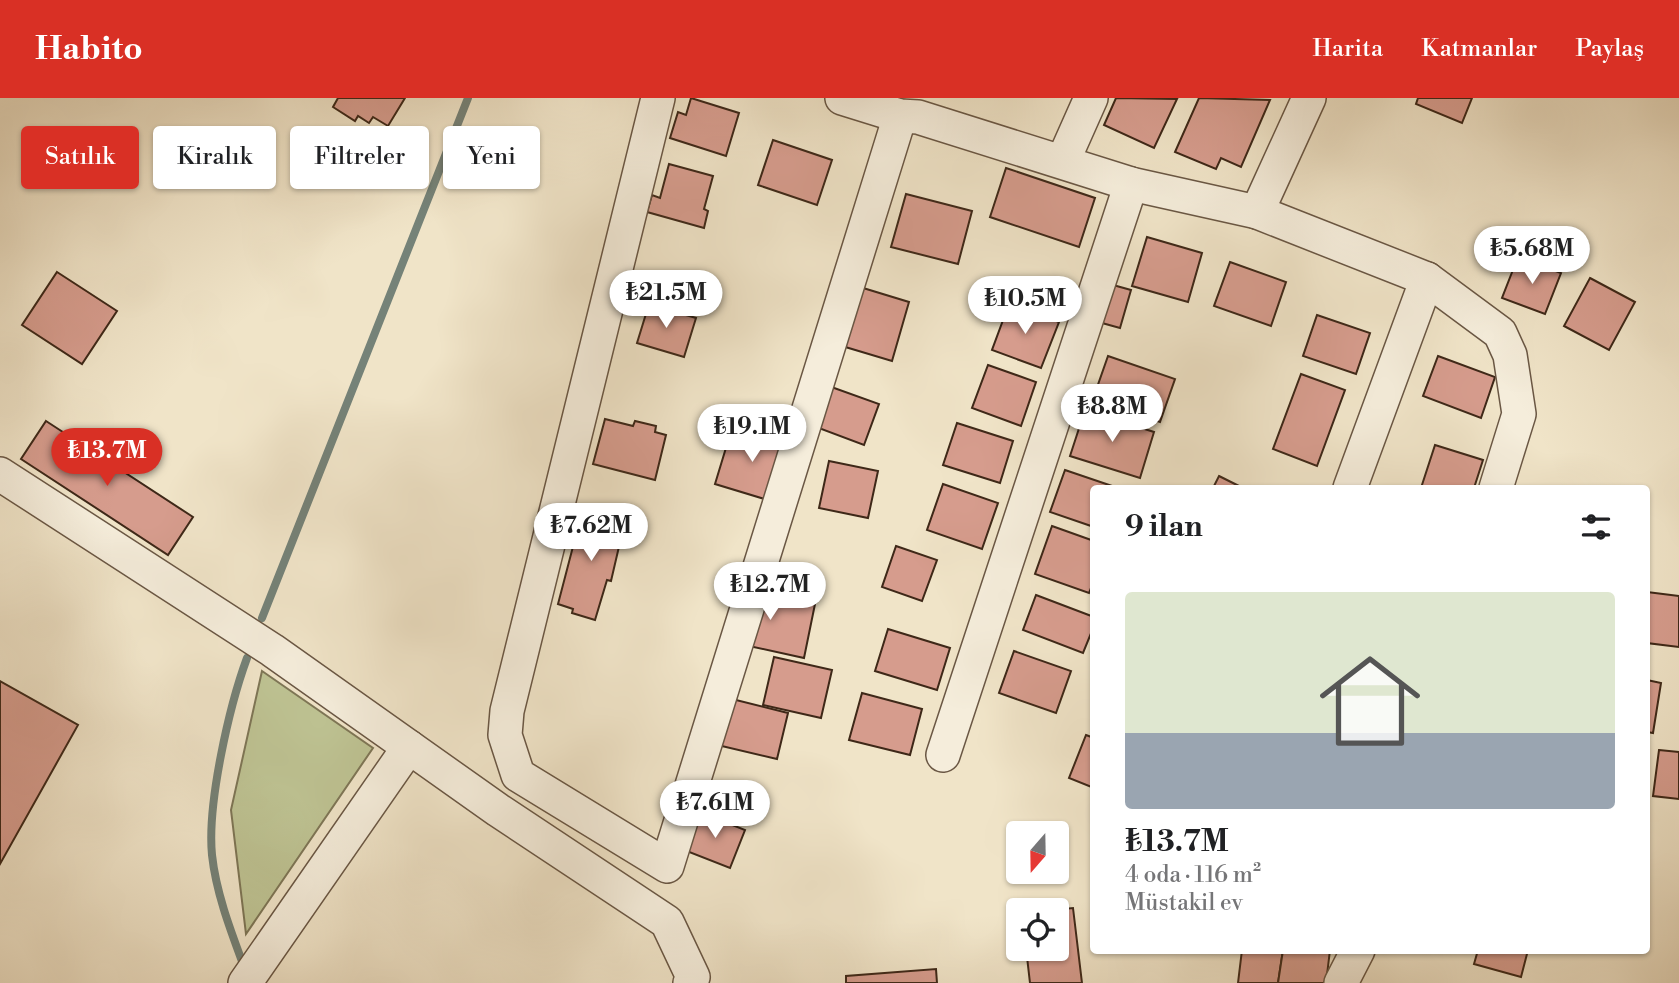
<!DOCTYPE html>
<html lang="tr">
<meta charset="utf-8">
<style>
body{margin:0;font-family:"Libre Bodoni",serif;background:#f2f2f2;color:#202124;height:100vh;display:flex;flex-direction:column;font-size:26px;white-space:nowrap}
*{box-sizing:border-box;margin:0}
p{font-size:23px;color:#757577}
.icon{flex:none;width:38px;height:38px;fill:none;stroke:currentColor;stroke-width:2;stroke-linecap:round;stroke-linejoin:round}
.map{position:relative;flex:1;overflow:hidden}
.side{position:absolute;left:1090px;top:387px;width:560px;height:469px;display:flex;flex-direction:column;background:#fff;border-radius:7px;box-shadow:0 2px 5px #0004}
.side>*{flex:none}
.banner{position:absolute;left:21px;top:28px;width:665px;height:63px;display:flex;gap:14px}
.needle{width:46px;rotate:200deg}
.fabs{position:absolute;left:1006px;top:723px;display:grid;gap:14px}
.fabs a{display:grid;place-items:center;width:63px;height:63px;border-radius:7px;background:#fff;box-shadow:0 2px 5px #0004;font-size:35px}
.price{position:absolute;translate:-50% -60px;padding:0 16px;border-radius:24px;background:#fff;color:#222;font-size:23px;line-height:46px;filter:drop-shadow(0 2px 4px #0008)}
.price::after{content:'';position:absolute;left:50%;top:42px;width:21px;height:16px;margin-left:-10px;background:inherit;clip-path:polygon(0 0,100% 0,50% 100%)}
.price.on{background:#d93025;color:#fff}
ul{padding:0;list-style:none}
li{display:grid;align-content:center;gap:14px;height:371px;padding:0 35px}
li+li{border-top:2px solid #e0e0e0}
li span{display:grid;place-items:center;height:217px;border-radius:7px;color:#555}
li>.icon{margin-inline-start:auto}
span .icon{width:126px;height:126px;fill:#fffc;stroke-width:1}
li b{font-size:30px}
h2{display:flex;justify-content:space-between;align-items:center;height:84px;padding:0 35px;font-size:30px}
.chip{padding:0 24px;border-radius:7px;background:#fff;box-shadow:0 2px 5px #0004;font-size:24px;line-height:63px}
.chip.on{background:#d93025;color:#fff}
header{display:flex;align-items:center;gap:42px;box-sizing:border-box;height:98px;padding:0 35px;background:#d93025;color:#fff}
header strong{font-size:33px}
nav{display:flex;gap:38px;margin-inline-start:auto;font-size:24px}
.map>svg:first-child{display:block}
</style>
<header>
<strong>Habito</strong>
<nav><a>Harita</a><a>Katmanlar</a><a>Paylaş</a></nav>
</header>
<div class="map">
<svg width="1679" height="885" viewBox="0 0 1679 885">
<rect width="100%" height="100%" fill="#f0e4c8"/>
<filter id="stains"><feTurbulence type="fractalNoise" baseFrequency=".00286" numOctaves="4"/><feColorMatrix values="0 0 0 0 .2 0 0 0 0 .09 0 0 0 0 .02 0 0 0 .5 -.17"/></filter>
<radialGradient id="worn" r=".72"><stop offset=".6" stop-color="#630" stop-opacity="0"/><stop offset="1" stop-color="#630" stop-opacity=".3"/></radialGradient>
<!-- green -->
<path fill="#bec393" stroke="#7e7656" stroke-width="2" d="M262 573 373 650 246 836 231 712Z"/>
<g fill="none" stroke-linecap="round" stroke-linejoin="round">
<!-- stream -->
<g stroke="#758278" stroke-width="8">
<path d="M262 520 468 0"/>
<path d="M243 866C230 831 216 794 212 757 207 706 229 609 247 560"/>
</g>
</g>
<!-- building -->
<g fill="#d69c8d" stroke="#3e2818" stroke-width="2">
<path d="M338 0H405L388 28 373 19 369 25 358 18 355 23 333 9Z"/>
<path d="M691 0 739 15 726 58 670 40 678 14 686 17Z"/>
<path d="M1116 0 1177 1 1154 50 1104 27Z"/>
<path d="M1199 0 1270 2 1241 69 1221 60 1216 71 1175 54Z"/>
<path d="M1418 0H1472L1462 25 1416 6Z"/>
<path d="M773 42 832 62 817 107 758 87Z"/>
<path d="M669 66 713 78 704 111 708 113 704 130 647 114 652 97 660 100Z"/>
<path d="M1006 70 1095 100 1079 149 990 119Z"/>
<path d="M906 96 972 113 958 166 891 149Z"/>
<path d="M1147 139 1202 155 1188 204 1132 188Z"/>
<path d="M1518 159 1561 175 1545 216 1502 200Z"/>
<path d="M1230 164 1286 184 1271 228 1214 208Z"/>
<path d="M57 174 117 213 82 266 22 227Z"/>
<path d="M1590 180 1635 204 1609 252 1564 228Z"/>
<path d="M850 186 909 204 892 263 832 245Z"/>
<path d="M1113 187 1131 192 1120 230 1102 225Z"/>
<path d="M649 206 696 220 684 259 637 245Z"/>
<path d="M1009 206 1059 224 1041 270 992 252Z"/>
<path d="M1317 217 1370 235 1356 276 1303 258Z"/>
<path d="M1108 258 1175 281 1160 324 1093 301Z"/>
<path d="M1438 258 1495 279 1481 320 1423 298Z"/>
<path d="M988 267 1036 284 1021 328 972 310Z"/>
<path d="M1301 276 1345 292 1317 368 1273 351Z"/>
<path d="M823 286 879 306 864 347 808 326Z"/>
<path d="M1085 312 1154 334 1140 380 1070 358Z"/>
<path d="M605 321 633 328 635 323 656 328 655 334 666 337 655 382 593 366Z"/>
<path d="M46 323 193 419 168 457 21 361Z"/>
<path d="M957 325 1013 343 1000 385 943 367Z"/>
<path d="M732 330 788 347 771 403 715 386Z"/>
<path d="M1435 347 1483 362 1474 390H1421Z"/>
<path d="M829 363 878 373 868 420 819 410Z"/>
<path d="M1065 372 1118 390H1094V429L1050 414Z"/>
<path d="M1219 378 1243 390H1213Z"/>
<path d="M943 386 998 405 982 451 927 432Z"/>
<path d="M602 411 621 417 618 426 624 427 611 483 607 482 595 522 572 515 573 511 558 506 582 414 599 420Z"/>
<path d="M1052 428 1094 443V482L1089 495 1035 476Z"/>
<path d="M896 448 937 462 922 503 882 489Z"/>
<path d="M737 489 815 506 804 560 726 543Z"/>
<path d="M1647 494 1679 498V549L1647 545Z"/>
<path d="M1036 497 1094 519V528L1083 555 1023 532Z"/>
<path d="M888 531 950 550 937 592 875 573Z"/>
<path d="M1014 553 1071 573 1056 615 999 595Z"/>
<path d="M774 559 832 572 821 620 763 607Z"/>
<path d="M1647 582 1661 585 1653 635 1647 634Z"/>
<path d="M0 583 78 627 0 766Z"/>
<path d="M862 595 922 611 910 657 849 642Z"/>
<path d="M720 598 788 615 777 661 709 645Z"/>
<path d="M1086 637 1094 640V690L1069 680Z"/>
<path d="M1659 652 1679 654V701L1653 698Z"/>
<path d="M700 714 745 732 730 770 684 752Z"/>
<path d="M1073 810 1082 885H1030L1026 850H1057V812H1053Z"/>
<path d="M1242 852H1283L1278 885H1238Z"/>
<path d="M1283 852H1330L1326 885H1278Z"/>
<path d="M1478 852H1528L1521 879 1474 866Z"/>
<path d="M936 871 937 885H846V878Z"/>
</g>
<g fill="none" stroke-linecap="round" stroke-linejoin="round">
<!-- minor casing -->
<g stroke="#6a5744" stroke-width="36">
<g id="minor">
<path d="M658 0 507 613 505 637 518 677 667 768 900 18"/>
<path d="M842 0 900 18 918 19 1131 86 1257 114 1427 181 1500 235 1510 257 1519 316 1496 390"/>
<path d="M1063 63 1091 0"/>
<path d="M1257 114 1309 0"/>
<path d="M0 376 272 552 498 712 667 824 693 879 690 885"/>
<path d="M1350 390 1427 181"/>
<path d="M943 657 1131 86"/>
<path d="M245 885 409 649"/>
<path d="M1341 885 1358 852"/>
</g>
</g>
<!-- minor -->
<use href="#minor" stroke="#f5eddb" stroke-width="33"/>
</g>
<rect width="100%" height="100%" filter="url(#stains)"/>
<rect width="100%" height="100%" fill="url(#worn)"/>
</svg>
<div class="fabs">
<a><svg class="needle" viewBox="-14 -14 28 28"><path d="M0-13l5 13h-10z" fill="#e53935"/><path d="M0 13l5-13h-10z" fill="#757577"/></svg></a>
<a><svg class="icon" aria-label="locate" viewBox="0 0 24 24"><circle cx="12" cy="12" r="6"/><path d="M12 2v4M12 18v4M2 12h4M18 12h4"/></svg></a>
</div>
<b class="price" style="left:1532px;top:188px">₺5.68M</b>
<b class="price" style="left:666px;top:232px">₺21.5M</b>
<b class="price" style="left:1025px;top:238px">₺10.5M</b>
<b class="price" style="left:1112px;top:346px">₺8.8M</b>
<b class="price" style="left:752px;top:366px">₺19.1M</b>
<b class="price on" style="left:107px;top:390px">₺13.7M</b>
<b class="price" style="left:591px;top:465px">₺7.62M</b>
<b class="price" style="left:770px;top:524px">₺12.7M</b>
<b class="price" style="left:715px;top:742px">₺7.61M</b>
<div class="banner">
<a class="chip on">Satılık</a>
<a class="chip">Kiralık</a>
<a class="chip">Filtreler</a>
<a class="chip">Yeni</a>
</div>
<section class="side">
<h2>9 ilan<svg class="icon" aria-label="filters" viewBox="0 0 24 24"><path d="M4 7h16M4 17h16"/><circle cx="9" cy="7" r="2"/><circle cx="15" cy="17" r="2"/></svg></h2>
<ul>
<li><span style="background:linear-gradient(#dfe7d0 65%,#9aa5b1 0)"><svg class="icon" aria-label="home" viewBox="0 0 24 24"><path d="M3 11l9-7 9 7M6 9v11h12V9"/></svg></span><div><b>₺13.7M</b><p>4 oda · 116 m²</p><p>Müstakil ev</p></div></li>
</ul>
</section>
</div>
